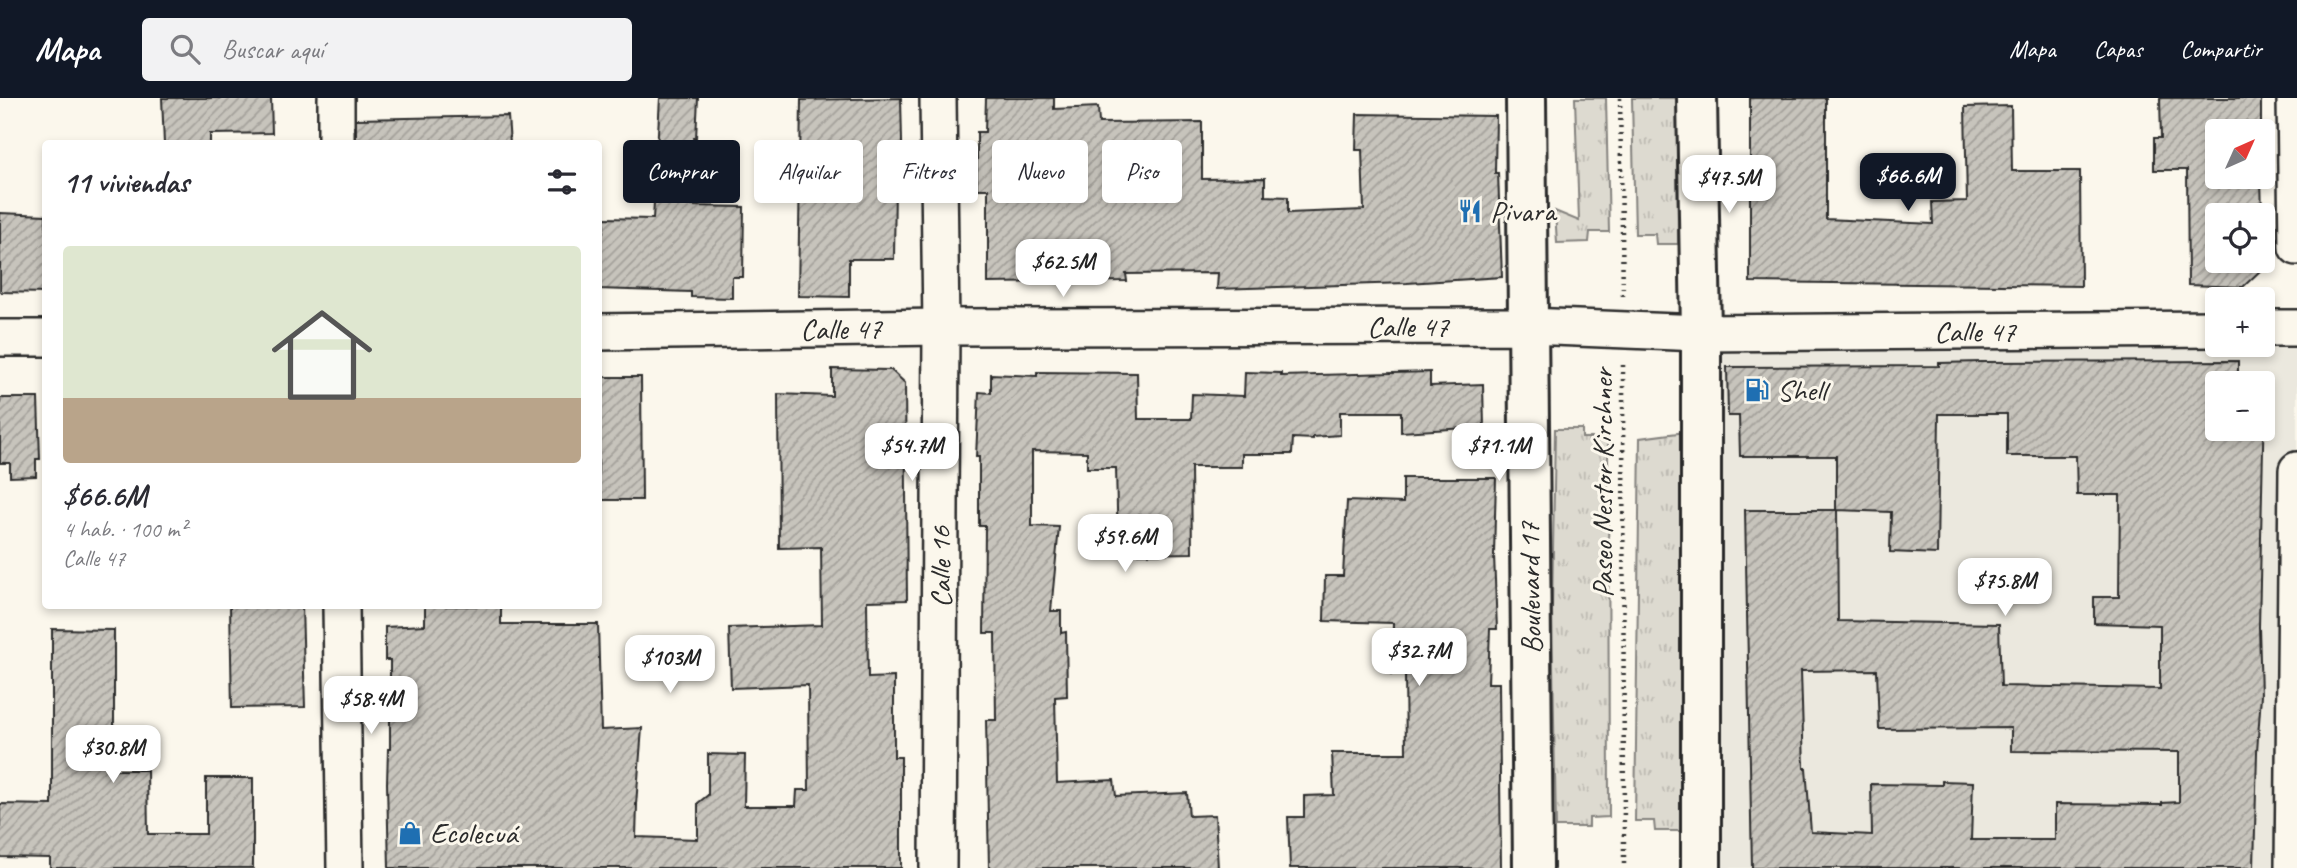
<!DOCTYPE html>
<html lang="es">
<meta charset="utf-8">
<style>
body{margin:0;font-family:Caveat,sans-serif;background:#f2f2f3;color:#2b2b33;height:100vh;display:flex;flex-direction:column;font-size:26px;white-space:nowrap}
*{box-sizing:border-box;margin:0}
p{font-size:23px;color:#7c7c81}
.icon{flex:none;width:38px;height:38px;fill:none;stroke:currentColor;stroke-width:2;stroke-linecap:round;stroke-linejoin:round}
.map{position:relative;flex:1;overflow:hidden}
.sheet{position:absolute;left:42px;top:42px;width:560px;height:469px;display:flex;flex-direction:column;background:#fff;border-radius:7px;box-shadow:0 4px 10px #0003}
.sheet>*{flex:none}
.top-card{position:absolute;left:623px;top:42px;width:665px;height:63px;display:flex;gap:14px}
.needle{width:46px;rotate:45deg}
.fabs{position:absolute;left:2205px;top:21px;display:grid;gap:14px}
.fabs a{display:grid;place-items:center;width:70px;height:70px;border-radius:7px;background:#fff;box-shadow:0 4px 10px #0003;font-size:35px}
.price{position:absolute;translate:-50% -60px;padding:0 16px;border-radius:14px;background:#fff;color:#222;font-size:23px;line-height:46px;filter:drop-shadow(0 2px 4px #0008)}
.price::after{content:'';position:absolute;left:50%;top:42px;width:21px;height:16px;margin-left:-10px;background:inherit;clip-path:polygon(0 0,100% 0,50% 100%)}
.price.current{background:#111827;color:#fff}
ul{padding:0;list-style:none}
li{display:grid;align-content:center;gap:14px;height:371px;padding:0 21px}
li span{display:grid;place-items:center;height:217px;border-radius:7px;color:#555}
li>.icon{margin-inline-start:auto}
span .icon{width:126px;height:126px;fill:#fffc;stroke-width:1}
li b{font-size:30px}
h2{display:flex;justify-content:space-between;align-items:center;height:84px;padding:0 21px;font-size:30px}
.pill{padding:0 24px;border-radius:7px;background:#fff;box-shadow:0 4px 10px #0003;font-size:24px;line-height:63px}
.pill.current{background:#111827;color:#fff}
header{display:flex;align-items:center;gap:42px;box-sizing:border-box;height:98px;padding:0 35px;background:#111827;color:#fff}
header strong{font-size:33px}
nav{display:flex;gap:38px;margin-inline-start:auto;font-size:24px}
.search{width:490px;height:63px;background:#f2f2f3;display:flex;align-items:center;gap:18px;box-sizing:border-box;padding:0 24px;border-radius:7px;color:#7c7c81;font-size:26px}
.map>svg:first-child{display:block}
</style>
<header>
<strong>Mapa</strong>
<div class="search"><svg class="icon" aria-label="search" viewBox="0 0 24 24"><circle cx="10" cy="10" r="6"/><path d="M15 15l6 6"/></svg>Buscar aquí</div>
<nav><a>Mapa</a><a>Capas</a><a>Compartir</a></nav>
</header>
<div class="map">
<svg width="2297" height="770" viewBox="0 0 2297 770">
<defs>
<pattern id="grass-tufts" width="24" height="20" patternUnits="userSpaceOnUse" patternTransform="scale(1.75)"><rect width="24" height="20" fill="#dddad0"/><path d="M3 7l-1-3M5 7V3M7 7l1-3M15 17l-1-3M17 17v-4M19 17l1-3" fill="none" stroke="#bebbb3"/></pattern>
<pattern id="building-hatch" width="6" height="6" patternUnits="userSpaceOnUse" patternTransform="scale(1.75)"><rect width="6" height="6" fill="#c7c4bc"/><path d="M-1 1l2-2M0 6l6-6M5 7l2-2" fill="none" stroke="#a29f99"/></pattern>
</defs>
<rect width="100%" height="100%" fill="#fbf7ec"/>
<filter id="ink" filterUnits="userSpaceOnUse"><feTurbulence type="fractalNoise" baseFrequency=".0143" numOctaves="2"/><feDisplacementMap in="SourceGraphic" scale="14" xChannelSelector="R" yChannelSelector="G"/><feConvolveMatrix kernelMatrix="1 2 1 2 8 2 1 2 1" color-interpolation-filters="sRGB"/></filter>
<g filter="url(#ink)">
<!-- built -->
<path fill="#ebe8de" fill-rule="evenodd" d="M2297 230V770H1701V235L2263 247ZM2217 285H2263V331H2217Z"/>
<!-- grass -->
<g fill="url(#grass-tufts)" stroke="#84827e" stroke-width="2">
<path d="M1575 0H1606L1609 134H1590L1589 144 1557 145 1555 113 1579 123Z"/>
<path d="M1632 0H1677L1678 146H1656L1655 136H1635Z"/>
<path d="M1555 331H1582V340H1608L1609 719 1589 720V729H1556L1552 511Z"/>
<path d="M1686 334 1687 733H1655L1654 723H1635L1640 340Z"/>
</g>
<!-- building -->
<g fill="url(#building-hatch)" stroke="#2b2b2b" stroke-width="2" fill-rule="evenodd">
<path d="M162 0H271L272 35 210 36V46H164Z"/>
<path d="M660 0H698L696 40H694L692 108 744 109 743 179H732V200L691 199V194L598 191V135H603L604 120 653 121Z"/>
<path d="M901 0 903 86 895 85 894 161H849V199L798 198 801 2Z"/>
<path d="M986 0H1054V11L1098 9 1099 25 1202 24V81L1265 80V98L1288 99V115L1364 112 1362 52H1356L1357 16 1496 18 1495 75H1498L1502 179 1407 185 1217 191 1218 175 1126 176 1127 183 988 185V91H977V34H985Z"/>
<path d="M1750 0H1826V121L1933 126 1932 104 1967 103 1965 9 2011 8 2012 73H2080L2081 188 1750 184Z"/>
<path d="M2160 0H2261V33H2217V79H2261L2262 117H2217V163H2262V171L2243 189 2188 187 2187 72H2154V40H2161Z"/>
<path d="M508 18 510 46H356V21Z"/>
<path d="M0 115 46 117V195L0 194Z"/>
<path d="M2238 263V285H2217V331H2263L2264 304 2259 529 2261 597 2257 654 2254 770H1752L1745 412H1836V358H1740L1739 318H1728L1727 269 1939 268V265L1982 264ZM1939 316H2007V358H2076L2077 397H2120L2119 499H2094V525L2160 527V591L2001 588 1999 526 1838 523 1837 412 1891 414 1890 454 1937 456ZM1877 572 1879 631 2011 630V653L2179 654V704L2162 705V707L2055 706V742H1971L1973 684 1942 683V687L1871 686 1872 737 1811 734 1806 670H1804L1801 573Z"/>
<path d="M832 271 891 272 905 285 907 502 867 503 868 580 894 579V659H901V770H389L387 685 388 651H390V562H385V529L425 527V508H501V526H598L601 632 642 630 636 707H637L636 739 698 741V705L708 697V656L745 657 744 708H796L797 692H809L808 587 731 590 729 530 822 527 821 449 779 450 778 296 832 298Z"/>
<path d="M1037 274 1137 275 1138 321H1191L1192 296 1244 298 1245 274 1281 275V278L1430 274V288L1483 286 1484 329 1401 334V314H1340V337L1313 339V341L1293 340 1292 356H1242V369H1191L1192 455 1139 456V450H1118L1116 370H1087V354L1032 353V428L1059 429 1051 513H1061V535L1066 534 1067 598 1055 599 1057 685 1114 682 1116 698 1187 695 1189 718 1215 717 1218 770H989L986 622H996L995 535H984L985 428H979V359H976L979 294 991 295V276L1037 278Z"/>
<path d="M598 279H641L642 402H598Z"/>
<path d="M0 300H38L40 361H36V378L10 379V365H0Z"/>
<path d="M1403 380H1496L1494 457 1497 531H1490L1488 585H1499L1501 770H1290L1288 719H1304V698L1334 697 1332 655H1406L1405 576H1392L1393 525 1324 523 1325 478H1343L1347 403 1403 405Z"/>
<path d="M230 508H302L305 609 232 610Z"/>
<path d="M52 531 114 532V672H147L148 736H206V680H253V770H50V760L0 759V706L52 707Z"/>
</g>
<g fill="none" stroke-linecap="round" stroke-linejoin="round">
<!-- street casing -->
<g stroke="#2b2b2b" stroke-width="40">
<g id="street">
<path d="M336 0V46"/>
<path d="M2295 0 2297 149"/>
<path d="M2263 230H2297"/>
<path d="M598 234 941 229 1528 228 1701 235 2217 231"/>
<path d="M0 240H46"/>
<path d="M341 508 345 770"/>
<path d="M938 770 941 229 938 0"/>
<path d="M2293 770 2297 372"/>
</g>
</g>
<!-- secondary casing -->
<g stroke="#2b2b2b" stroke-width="44">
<g id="secondary">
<path d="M1526 0 1533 770"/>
<path d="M1697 0 1701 235V770"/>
</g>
</g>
<!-- path -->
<g stroke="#2b2b2b" stroke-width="4.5" stroke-dasharray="2 5" stroke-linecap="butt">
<path d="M1620 0 1623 199"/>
<path d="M1623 267 1624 770"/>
</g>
<!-- street -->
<use href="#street" stroke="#fbf7ec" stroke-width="35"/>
<!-- secondary -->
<use href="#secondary" stroke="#fbf7ec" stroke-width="38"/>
</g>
</g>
<!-- icons -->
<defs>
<g id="restaurant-bare" transform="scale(1.89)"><path d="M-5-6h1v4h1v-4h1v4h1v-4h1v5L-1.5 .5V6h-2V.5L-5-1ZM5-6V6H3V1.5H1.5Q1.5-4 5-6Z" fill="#1f6fb2" stroke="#fbf7ec" stroke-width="2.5" paint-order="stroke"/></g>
<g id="fuel-bare" transform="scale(1.89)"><path d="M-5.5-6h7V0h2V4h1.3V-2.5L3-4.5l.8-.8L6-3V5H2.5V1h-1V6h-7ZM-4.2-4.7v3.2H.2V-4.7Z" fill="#1f6fb2" stroke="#fbf7ec" stroke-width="2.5" paint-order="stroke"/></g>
<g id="shop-bare" transform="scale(1.89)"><path d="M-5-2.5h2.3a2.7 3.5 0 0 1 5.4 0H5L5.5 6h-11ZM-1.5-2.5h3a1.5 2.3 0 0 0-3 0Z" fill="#1f6fb2" stroke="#fbf7ec" stroke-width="2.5" paint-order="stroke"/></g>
</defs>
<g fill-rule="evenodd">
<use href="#restaurant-bare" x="1470" y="113"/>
<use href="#fuel-bare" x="1757" y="292"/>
<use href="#shop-bare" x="410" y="735"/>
</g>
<g text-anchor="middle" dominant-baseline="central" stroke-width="6" stroke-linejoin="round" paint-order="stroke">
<!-- poi labels -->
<g font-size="30" fill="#2b2b2b" stroke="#fbf7ec" text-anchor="start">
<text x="1490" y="113">Pivara</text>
<text x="1777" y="292">Shell</text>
<text x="430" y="735">Ecolecuá</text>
</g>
<!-- street labels -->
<g font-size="30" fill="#2b2b2b" stroke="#fbf7ec">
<text x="1408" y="228">Calle 47</text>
<text transform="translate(841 231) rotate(-1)">Calle 47</text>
<text x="1975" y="233">Calle 47</text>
<text transform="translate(1602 385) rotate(-90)">Paseo Nestor Kirchner</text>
<text transform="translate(940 469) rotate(-90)">Calle 16</text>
<text transform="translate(1530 490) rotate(-91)">Boulevard 17</text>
</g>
</g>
</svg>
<div class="fabs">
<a><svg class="needle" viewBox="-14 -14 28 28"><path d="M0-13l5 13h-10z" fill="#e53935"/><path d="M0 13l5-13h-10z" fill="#7c7c81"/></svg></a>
<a><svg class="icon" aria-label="locate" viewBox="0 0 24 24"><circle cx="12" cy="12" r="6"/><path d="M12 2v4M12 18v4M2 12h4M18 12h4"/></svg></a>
<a>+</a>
<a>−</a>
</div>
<b class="price current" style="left:1908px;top:115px">$66.6M</b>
<b class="price" style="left:1729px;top:117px">$47.5M</b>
<b class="price" style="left:1063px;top:201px">$62.5M</b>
<b class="price" style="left:912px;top:385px">$54.7M</b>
<b class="price" style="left:1499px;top:385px">$71.1M</b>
<b class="price" style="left:1125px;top:476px">$59.6M</b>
<b class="price" style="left:2005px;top:520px">$75.8M</b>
<b class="price" style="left:1419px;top:590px">$32.7M</b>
<b class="price" style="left:670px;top:597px">$103M</b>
<b class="price" style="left:371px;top:638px">$58.4M</b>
<b class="price" style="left:113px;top:687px">$30.8M</b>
<div class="top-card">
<a class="pill current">Comprar</a>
<a class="pill">Alquilar</a>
<a class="pill">Filtros</a>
<a class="pill">Nuevo</a>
<a class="pill">Piso</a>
</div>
<section class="sheet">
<h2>11 viviendas<svg class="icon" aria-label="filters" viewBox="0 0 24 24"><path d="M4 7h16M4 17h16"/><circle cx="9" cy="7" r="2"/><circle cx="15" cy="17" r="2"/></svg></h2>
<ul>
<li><span style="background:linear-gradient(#dfe7d0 70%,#b9a48a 0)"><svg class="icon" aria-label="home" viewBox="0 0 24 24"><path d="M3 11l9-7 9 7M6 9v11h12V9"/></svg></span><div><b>$66.6M</b><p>4 hab. · 100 m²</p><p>Calle 47</p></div></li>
</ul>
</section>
</div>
